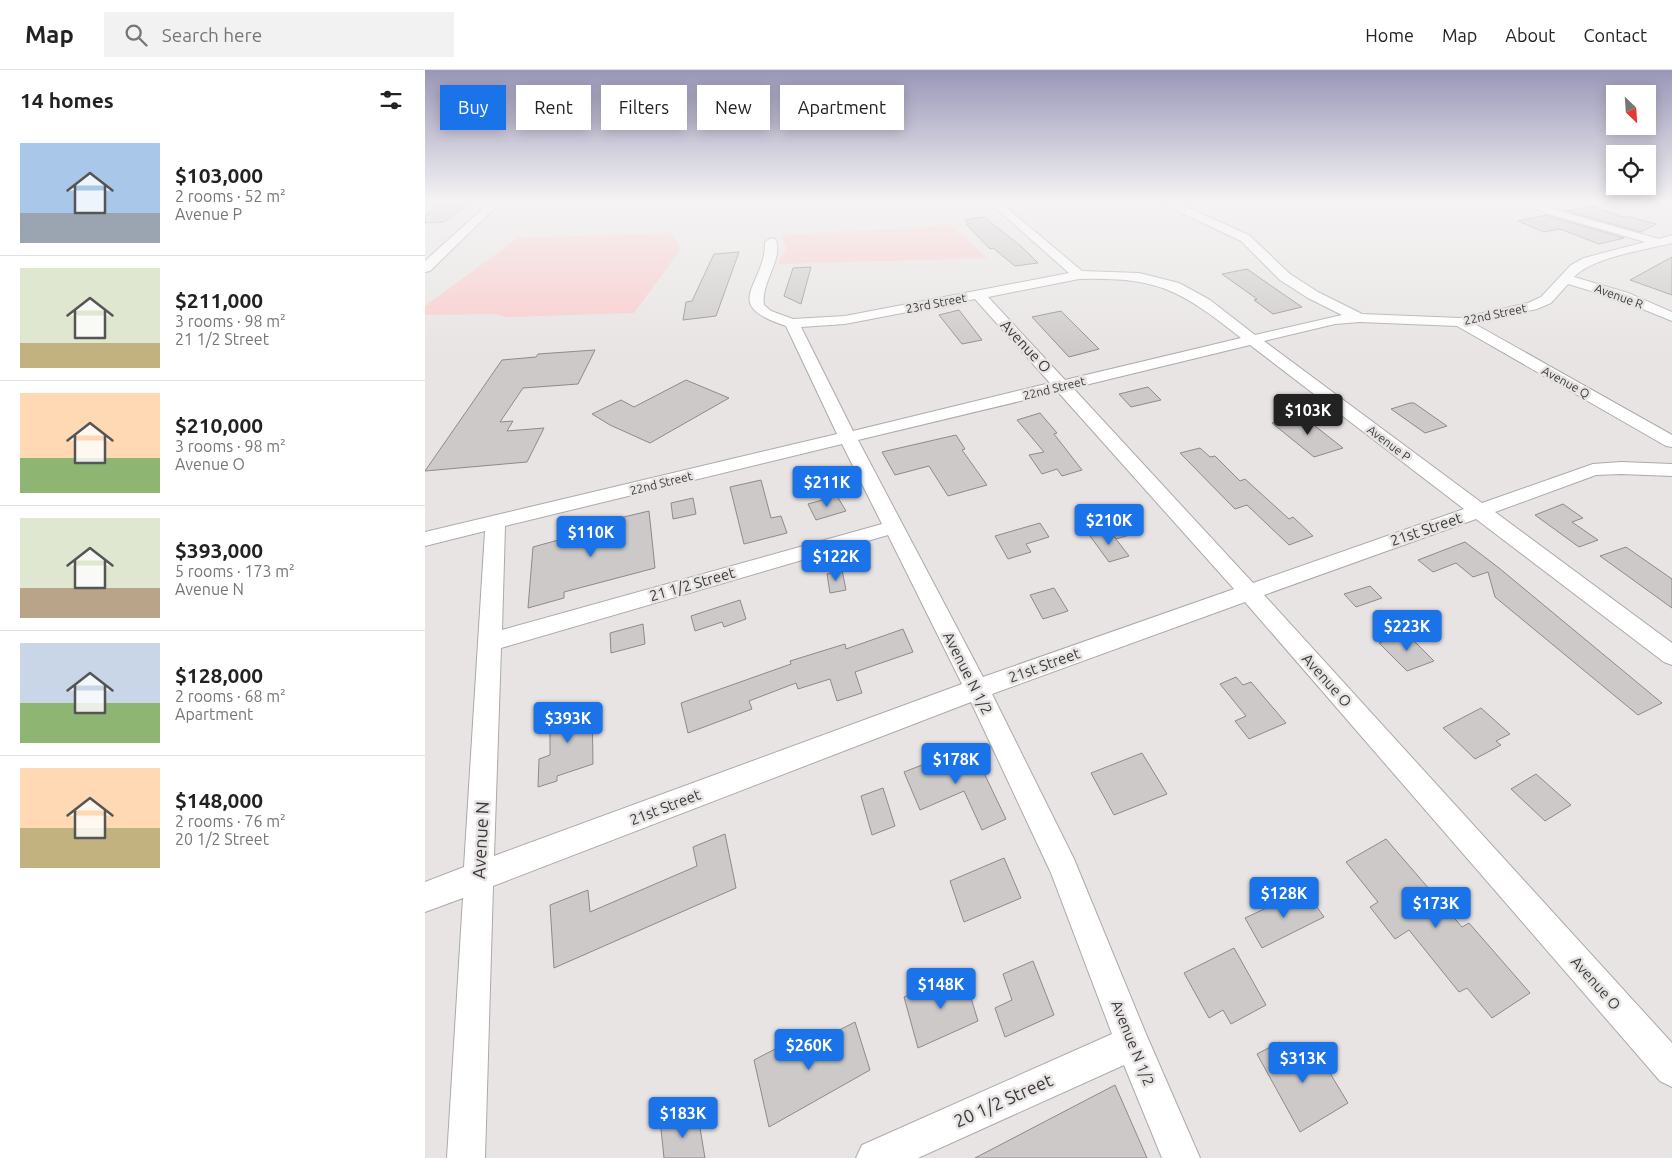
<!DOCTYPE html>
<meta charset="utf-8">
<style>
body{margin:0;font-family:Ubuntu,sans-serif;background:#f2f2f2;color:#222;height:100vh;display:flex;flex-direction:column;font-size:19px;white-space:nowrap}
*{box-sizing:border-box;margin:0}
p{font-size:16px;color:#767676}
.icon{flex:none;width:28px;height:28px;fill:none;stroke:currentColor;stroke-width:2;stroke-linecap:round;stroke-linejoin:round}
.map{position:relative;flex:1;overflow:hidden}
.panel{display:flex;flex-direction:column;background:#fff;width:425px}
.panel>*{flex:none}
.top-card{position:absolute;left:15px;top:15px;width:475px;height:45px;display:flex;gap:10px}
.needle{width:32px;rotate:155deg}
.controls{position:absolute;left:1181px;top:15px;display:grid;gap:10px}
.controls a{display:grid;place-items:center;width:50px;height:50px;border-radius:0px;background:#fff;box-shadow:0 2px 12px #0003;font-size:25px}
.price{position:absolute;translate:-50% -42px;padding:0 11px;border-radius:5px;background:#1a73e8;color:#fff;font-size:16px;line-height:32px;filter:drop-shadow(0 1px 2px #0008)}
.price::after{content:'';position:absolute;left:50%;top:30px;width:15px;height:11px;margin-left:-8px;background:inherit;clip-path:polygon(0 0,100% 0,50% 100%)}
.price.selected{background:#222;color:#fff}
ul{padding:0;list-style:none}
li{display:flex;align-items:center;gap:15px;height:125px;padding:0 20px}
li+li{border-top:1px solid #e0e0e0}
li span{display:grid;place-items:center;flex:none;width:140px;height:100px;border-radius:0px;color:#555}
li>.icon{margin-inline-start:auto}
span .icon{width:60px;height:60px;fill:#fffc;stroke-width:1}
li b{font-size:21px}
h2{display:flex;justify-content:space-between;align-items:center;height:60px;padding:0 20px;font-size:21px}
.tag{padding:0 18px;border-radius:0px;background:#fff;box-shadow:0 2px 12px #0003;font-size:18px;line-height:45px}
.tag.selected{background:#1a73e8;color:#fff}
header{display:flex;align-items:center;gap:30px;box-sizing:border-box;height:70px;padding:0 25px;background:#fff;border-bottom:1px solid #e0e0e0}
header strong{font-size:24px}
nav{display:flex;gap:28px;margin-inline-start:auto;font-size:18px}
.search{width:350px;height:45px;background:#f2f2f2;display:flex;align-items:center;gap:12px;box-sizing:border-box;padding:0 18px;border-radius:0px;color:#767676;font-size:19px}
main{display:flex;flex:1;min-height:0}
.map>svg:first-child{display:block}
</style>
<header>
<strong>Map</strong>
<div class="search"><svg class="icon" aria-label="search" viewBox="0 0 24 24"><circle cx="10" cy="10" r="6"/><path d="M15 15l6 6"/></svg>Search here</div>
<nav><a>Home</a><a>Map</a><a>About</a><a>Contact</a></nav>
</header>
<main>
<section class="panel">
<h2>14 homes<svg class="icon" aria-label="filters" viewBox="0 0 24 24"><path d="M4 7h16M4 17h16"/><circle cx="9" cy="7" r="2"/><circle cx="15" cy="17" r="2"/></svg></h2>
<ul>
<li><span style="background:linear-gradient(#a9c7e8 70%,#9aa5b1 0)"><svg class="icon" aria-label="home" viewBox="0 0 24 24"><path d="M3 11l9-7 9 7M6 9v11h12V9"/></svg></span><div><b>$103,000</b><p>2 rooms · 52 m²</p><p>Avenue P</p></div></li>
<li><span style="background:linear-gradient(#dfe7d0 75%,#c2b280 0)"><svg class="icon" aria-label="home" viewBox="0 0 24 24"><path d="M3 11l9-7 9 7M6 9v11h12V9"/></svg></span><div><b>$211,000</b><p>3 rooms · 98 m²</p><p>21 1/2 Street</p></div></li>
<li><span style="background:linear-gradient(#ffd9b3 65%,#8fb573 0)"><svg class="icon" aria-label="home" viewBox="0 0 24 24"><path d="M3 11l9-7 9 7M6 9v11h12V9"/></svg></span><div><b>$210,000</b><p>3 rooms · 98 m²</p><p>Avenue O</p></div></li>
<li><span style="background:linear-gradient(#dfe7d0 70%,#b9a48a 0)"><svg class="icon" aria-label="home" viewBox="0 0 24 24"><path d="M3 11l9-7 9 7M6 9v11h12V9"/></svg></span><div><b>$393,000</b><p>5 rooms · 173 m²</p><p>Avenue N</p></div></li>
<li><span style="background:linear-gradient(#c9d6e8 60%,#8fb573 0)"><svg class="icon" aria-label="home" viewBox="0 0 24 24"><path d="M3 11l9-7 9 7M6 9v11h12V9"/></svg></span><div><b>$128,000</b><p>2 rooms · 68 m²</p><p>Apartment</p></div></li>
<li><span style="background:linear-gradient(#ffd9b3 60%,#c2b280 0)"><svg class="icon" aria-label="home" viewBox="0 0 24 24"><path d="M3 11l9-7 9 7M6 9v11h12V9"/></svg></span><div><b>$148,000</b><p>2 rooms · 76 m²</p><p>20 1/2 Street</p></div></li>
</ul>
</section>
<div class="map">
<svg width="1247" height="1088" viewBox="0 0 1247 1088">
<rect width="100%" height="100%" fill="#e8e4e4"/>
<!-- green -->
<g fill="#facacb">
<path d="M525 154 562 188 353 194 361 178 356 165 492 158Z"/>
<path d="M246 163 256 179 209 243 81 247 70 244 0 245V236L93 168Z"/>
</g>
<!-- building -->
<g fill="#cdc9c9" stroke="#8e8a8a">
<path d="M15 132H46L19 152 0 153V146Z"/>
<path d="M1167 136 1197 147 1201 146 1231 154 1216 162 1142 141Z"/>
<path d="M1122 145 1126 147 1199 168 1174 174 1135 159 1119 162 1093 151Z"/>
<path d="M559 147 597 177 613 193 590 196 568 178 565 179 541 154H544L540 150Z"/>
<path d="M314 182 291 246 258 250 261 232 267 231 289 184Z"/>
<path d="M1247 187V225L1205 210Z"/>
<path d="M386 197 376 234 359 226 368 198Z"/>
<path d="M822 199 858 224 877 237 848 244 829 230 832 229 797 204Z"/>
<path d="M534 240 544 253 557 270 537 274 514 245Z"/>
<path d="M636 241 674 279 644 287 607 247Z"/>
<path d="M170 280 153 314 98 318 75 352 88 351 82 361 119 358 102 392 0 401 77 290 111 287 113 284Z"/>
<path d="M261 310 304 328 225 373 185 355 167 344 196 330 209 337Z"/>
<path d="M723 317 736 330 706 337 694 324Z"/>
<path d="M985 333H989L1022 356 1000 363 966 339Z"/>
<path d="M615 343 632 363 629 364 657 400 637 406 632 399 617 404 604 385 619 382 592 350Z"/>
<path d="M876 345 918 378 889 387 847 353Z"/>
<path d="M531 365 540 379 537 380 562 415 523 426 504 396 470 405 457 382Z"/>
<path d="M775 378 785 387 790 386 815 411 820 409 864 449 868 447 888 466 864 475 822 435 810 439 755 383Z"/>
<path d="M336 410 346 448 356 446 362 463 319 474 305 417Z"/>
<path d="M412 426 421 441 391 450 383 434Z"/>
<path d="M268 428 271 444 248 449 246 433Z"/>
<path d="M1138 434 1158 448 1147 452 1173 470 1154 477 1110 445Z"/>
<path d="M224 441 230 498 139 522V528L103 538 108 477 166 461 165 455Z"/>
<path d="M703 443 718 461 691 469 677 450Z"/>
<path d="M615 453 624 467 601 474 606 482 583 489 570 466Z"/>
<path d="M684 460 704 486 684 492 665 466Z"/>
<path d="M1040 472 1074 498 1237 633 1213 645 1070 527 1063 502 1048 507 1031 493 1008 502 993 490Z"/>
<path d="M1201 477 1247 509V538L1175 486Z"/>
<path d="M417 500 421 520 405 523 402 504Z"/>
<path d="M945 516 957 528 931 537 919 524Z"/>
<path d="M629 518 643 541 618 549 605 525Z"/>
<path d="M315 530 321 549 299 557 297 552 270 561 266 546Z"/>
<path d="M218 554 220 574 186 583 185 563Z"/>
<path d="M478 559 488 582 430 602 437 623 412 631 405 609 373 619 371 613 324 631 327 639 263 663 256 633 366 594 365 591 420 574 421 579Z"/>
<path d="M981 563 1009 591 982 601 954 573Z"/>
<path d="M811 607 818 615 826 612 861 653 824 669 810 651 821 646 795 614Z"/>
<path d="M167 633 168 694 132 706V711L113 717 114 689 125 685V645Z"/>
<path d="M1056 638 1085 664 1071 671 1076 675 1050 689 1018 658Z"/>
<path d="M546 676 581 749 557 760 539 721 495 740 479 702Z"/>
<path d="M717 683 742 724 689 745 666 703Z"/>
<path d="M1111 704 1146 735 1120 751 1086 719Z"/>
<path d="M458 718 470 756 447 765 436 726Z"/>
<path d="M300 764 311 818 129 898 125 835 163 820 165 842 272 796 268 777Z"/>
<path d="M961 769 1037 857 1044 853 1105 923 1067 948 1042 918 1034 922 984 860 970 869 945 837 953 832 921 792Z"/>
<path d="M579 788 596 828 539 852 525 811Z"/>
<path d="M880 820 899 847 837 878 820 848Z"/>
<path d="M809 878 841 935 806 954 798 940 784 948 759 903Z"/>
<path d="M608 891 629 945 580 967 570 938 587 930 578 904Z"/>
<path d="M538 902 553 951 493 978 479 927Z"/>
<path d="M430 952 445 1000 344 1057 329 990 383 962 387 974Z"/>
<path d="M855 972 865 988 888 975 923 1033 875 1062 832 984Z"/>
<path d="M690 1015 722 1088H550Z"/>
<path d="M272 1040 280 1088H239L236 1059Z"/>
</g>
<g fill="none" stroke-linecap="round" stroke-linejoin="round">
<!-- minor casing -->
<g stroke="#ada9a9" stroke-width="2">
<g id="minor">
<path d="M65 132H76L5 201 0 202V191Z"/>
<path d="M564 132H575L657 201 714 203 754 213 785 230 830 265 917 245 883 228 855 210 816 171 738 134 737 132H750L824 165 865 204 893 222 937 244 1035 248 1103 233 1116 227 1146 195 1159 188 1220 172 1127 145 1098 134 1097 132H1111L1135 141 1234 169 1247 165V173C1220 180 1168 187 1149 207L1203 223 1247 242V251L1193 229 1143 214 1126 233 1112 239 1048 253 1247 365V377L1241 376 1032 256 935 252 910 254 839 271 1057 433 1168 394 1196 392 1247 394V406L1196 404 1171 405 1070 442 1247 573V595L1239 592 1051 449 839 525 1247 973V1017L1235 1011 820 532 567 624 649 789 721 964 775 1088H737L699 995 493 1088H431L437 1075 687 964 626 803 546 632 68 816 60 1088H22L38 828 0 842V812L39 797 60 461 0 476V462L412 364 361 256C293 234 341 216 340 172L346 168 350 169C360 187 335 213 339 235L346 241 368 249 420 246 644 203ZM654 209C734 207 755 220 816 268L640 310 563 227ZM550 229 625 313 428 361 376 257 420 254ZM825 275 1039 439 828 513 648 318ZM633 322 809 519 558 607 433 370ZM417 374 457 454 77 560 80 456ZM463 465 537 614 69 786 76 578Z"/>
</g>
</g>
<!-- minor -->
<use href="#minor" fill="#fff" fill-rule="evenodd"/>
</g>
<!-- sky -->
<linearGradient id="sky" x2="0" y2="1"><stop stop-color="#9997b8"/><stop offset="0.46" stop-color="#f5f3f3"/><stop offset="1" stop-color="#f5f3f3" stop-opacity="0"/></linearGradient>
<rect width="1247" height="284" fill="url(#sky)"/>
<g text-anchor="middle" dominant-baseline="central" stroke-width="5" stroke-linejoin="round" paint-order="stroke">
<!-- far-street labels -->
<g font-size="12" fill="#3b3a3a" stroke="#e8e4e4">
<text transform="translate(1194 226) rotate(20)">Avenue R</text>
<text transform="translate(511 233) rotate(-11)">23rd Street</text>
<text transform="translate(1070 244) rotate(-12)">22nd Street</text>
<text transform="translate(1141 312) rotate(29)">Avenue Q</text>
<text transform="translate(629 318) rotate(-14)">22nd Street</text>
<text transform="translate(964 373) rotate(37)">Avenue P</text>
<text transform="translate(236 413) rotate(-14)">22nd Street</text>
</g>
<!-- street labels -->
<g font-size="15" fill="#3b3a3a" stroke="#e8e4e4">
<text transform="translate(601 276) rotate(47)">Avenue O</text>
<text transform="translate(1001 459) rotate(-19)">21st Street</text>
<text transform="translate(267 514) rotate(-16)">21 1/2 Street</text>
<text transform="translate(619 595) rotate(-20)">21st Street</text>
<text transform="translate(543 603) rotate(63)">Avenue N 1/2</text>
<text transform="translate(902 610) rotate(48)">Avenue O</text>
<text transform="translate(240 737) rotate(-21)">21st Street</text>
<text transform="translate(1171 913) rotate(48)">Avenue O</text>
<text transform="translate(708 973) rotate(68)">Avenue N 1/2</text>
</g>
<!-- near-street labels -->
<g font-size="18" fill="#3b3a3a" stroke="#e8e4e4">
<text transform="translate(55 770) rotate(-87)">Avenue N</text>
<text transform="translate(578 1030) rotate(-24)">20 1/2 Street</text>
</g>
</g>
</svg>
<div class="controls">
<a><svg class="needle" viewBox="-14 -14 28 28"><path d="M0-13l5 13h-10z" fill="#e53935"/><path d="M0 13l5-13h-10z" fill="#767676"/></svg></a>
<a><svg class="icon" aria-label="locate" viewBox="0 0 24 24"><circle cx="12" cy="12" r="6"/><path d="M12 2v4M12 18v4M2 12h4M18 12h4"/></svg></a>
</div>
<b class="price selected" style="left:883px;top:366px">$103K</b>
<b class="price" style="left:402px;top:438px">$211K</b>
<b class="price" style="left:684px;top:476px">$210K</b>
<b class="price" style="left:166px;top:488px">$110K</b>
<b class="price" style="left:411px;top:512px">$122K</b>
<b class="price" style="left:982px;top:582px">$223K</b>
<b class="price" style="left:143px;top:674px">$393K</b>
<b class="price" style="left:531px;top:715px">$178K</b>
<b class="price" style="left:859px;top:849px">$128K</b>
<b class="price" style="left:1011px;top:859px">$173K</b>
<b class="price" style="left:516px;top:940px">$148K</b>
<b class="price" style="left:384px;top:1001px">$260K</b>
<b class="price" style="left:878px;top:1014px">$313K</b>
<b class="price" style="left:258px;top:1069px">$183K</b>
<div class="top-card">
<a class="tag selected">Buy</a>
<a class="tag">Rent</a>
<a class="tag">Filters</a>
<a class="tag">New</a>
<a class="tag">Apartment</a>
</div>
</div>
</main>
